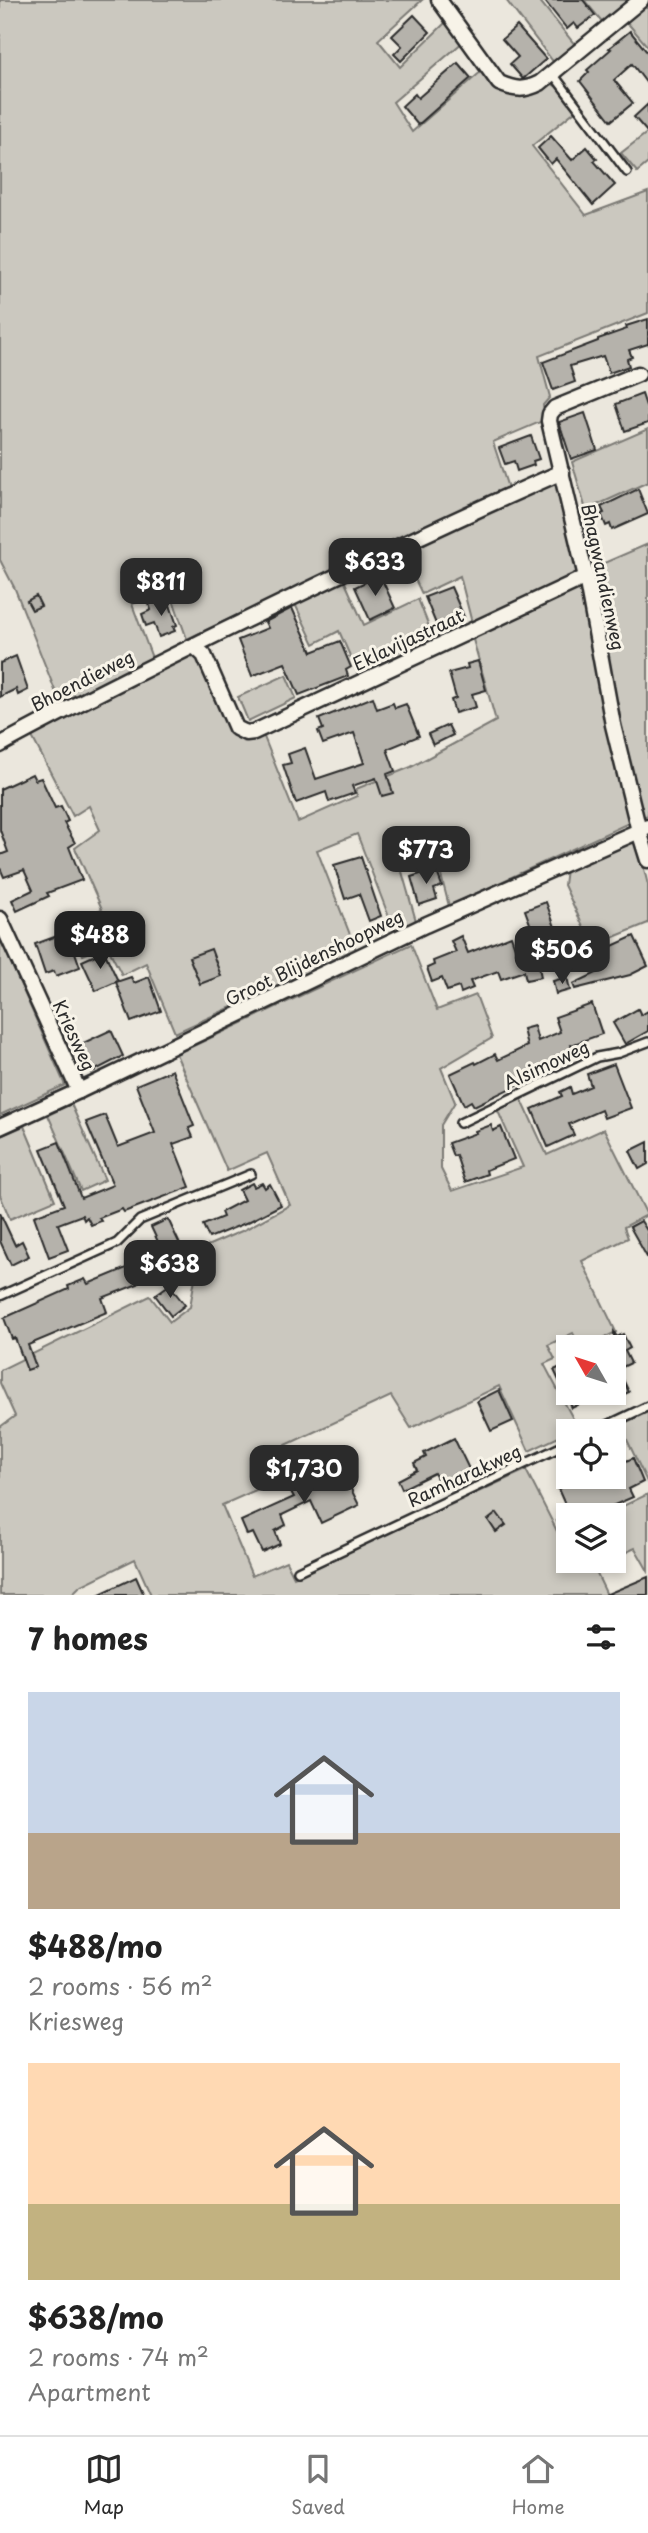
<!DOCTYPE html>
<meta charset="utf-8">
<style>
body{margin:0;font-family:"Playpen Sans",sans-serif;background:#f6f6f6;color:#222;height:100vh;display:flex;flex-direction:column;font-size:26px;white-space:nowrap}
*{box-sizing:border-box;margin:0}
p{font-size:23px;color:#767676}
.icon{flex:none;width:38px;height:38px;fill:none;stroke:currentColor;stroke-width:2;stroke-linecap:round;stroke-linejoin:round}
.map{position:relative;height:1595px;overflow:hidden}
.sheet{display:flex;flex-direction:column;background:#fff;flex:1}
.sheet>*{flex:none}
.needle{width:46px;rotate:309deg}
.buttons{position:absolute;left:556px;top:1335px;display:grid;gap:14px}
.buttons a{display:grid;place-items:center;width:70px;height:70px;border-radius:0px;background:#fff;box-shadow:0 4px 10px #0003;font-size:35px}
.price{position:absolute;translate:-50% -60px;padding:0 16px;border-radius:14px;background:#2b2b2b;color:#fff;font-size:23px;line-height:46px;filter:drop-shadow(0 2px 4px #0008)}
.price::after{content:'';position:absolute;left:50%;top:42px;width:21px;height:16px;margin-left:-10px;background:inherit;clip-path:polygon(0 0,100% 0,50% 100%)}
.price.on{background:#222;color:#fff}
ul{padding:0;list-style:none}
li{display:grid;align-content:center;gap:14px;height:371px;padding:0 28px}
li span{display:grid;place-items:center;height:217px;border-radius:0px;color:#555}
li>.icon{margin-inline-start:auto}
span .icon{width:126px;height:126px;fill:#fffc;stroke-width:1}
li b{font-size:30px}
h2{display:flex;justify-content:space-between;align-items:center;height:84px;padding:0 28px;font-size:30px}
.tabs{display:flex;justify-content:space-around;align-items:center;height:98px;border-top:2px solid #e0e0e0;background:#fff;font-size:19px;color:#767676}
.tabs a{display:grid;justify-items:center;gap:4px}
.tabs .on{color:#2b2b2b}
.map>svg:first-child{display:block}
</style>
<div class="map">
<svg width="648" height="1595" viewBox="0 0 648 1595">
<rect width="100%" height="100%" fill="#ebe7dd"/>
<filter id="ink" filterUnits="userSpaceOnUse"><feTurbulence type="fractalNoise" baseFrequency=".0143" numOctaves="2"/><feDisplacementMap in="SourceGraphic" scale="14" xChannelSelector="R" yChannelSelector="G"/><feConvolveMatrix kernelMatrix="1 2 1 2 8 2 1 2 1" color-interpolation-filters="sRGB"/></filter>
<g filter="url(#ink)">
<!-- green -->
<g fill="#cbc8bf" stroke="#7b7a75" stroke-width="2">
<path d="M0 0H422L378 40 400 67 448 20 464 41 393 102 412 132 484 69C495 79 510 100 526 96 535 94 543 87 552 84L557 87 575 111 532 146 586 215 648 192V313L539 356 550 397 543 405 545 420 493 442 508 488 187 639 170 591 132 604 152 658 60 703 15 589 0 560Z"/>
<path d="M506 0H539L576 46 555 64Z"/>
<path d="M584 0H628L631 3 605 25Z"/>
<path d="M648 1V47L625 20Z"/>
<path d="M648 132V163L637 172 621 153Z"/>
<path d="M648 429V482L586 510 572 462Z"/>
<path d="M558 479 579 575 472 623 460 576 422 594 402 552Z"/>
<path d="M648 544V815L639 819 618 724 590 569Z"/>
<path d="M344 580 364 625 418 599 434 639 358 674 339 631 314 644 294 602Z"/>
<path d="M581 584 631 822 449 906 430 833 395 847 416 921 394 930 357 834 317 850 356 950 175 1033 146 963 122 975 107 946 83 955 70 924 102 909 75 848 100 830 89 806 73 816 29 731 193 648 236 732H262L298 822 357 796 356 789 411 767 496 721 472 636Z"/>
<path d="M286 675 296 698 248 721 238 697Z"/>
<path d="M634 841H637L648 885V923L592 946 564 885 566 869Z"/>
<path d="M0 938 65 1085 0 1115Z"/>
<path d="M411 944 437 1010 476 995 492 1038 441 1068 455 1102 441 1125V1169L452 1191 523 1167 497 1109 521 1098 547 1155 604 1129 647 1215 624 1227 628 1238 582 1261 616 1332 586 1347H580L573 1333 548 1345 555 1359 544 1364 578 1428 529 1451 499 1386 411 1428 391 1396 271 1452 283 1478 222 1505 252 1576 286 1561 294 1577 526 1470 560 1537 569 1533V1561H608L594 1568 607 1595H151L135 1559 80 1586 71 1595H0V1427L15 1416 0 1383V1370L150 1296 170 1322 190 1307 200 1249 244 1230 290 1205 267 1153 227 1171 176 1054Z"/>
<path d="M71 1104 105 1180 81 1191 48 1115Z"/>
<path d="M24 1126 55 1200 10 1219 0 1195V1136Z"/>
<path d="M648 1412V1484L620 1425Z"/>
<path d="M648 1494V1571L635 1548 614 1558V1516L604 1515Z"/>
</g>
<!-- building -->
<g fill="#b5b2ab" stroke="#2b2b2b" stroke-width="2">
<path d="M544 0H583L595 15 578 28 574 23 567 29Z"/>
<path d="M414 15 430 32 401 61 394 54 402 46 392 36Z"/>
<path d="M517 26 546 59 523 79 510 64 518 57 502 39Z"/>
<path d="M630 31 648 53V85L632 64 614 80 633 103 611 121 580 81 589 72 587 70 611 49 609 48Z"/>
<path d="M458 63 471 78 418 125 402 106 415 94 418 98Z"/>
<path d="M648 104V133L634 117Z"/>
<path d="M551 136 572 160 587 147 597 159 594 161 615 185 593 205 556 159 551 164 538 148Z"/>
<path d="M648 319V344L629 350 632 357 627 359 629 366 609 373 603 356 570 366 575 382 553 390 543 362 598 341V339L627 329 626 326Z"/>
<path d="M642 394 648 412V423L625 431 616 404Z"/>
<path d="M585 413 597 450 571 459 559 422Z"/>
<path d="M531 436 539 459 533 461 534 465 517 471 514 461 505 464 499 448Z"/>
<path d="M638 489 648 514 612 530 610 524 606 526 601 514 604 513 601 507Z"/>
<path d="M380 575 395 608 370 620 355 587Z"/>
<path d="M451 587 464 617 451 622 454 628 440 634 425 597Z"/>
<path d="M36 596 41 606 32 610 27 601Z"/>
<path d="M162 599 165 607 170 605 177 625 173 627 175 631 159 637 154 623 146 626 142 614 151 610 149 604Z"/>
<path d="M292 608 312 652 340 641 351 667 346 670 348 676 299 695 285 663 252 676 238 640 268 628 265 622Z"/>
<path d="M16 656 28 690 18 695 16 689 0 697V663Z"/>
<path d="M478 661 486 690 472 694 476 707 455 713 451 700 456 698 449 673 468 668 467 664Z"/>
<path d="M373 697 377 709 393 703 395 708 406 704 419 736 387 749 395 771 387 774 393 793 382 796 376 778 352 786 355 793 329 802 326 792 296 803 283 765 291 763 288 754 305 748 316 779 364 763 354 733 323 744 318 731 323 729 319 719Z"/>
<path d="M448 725 453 735 433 745 428 734Z"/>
<path d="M32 774 35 780 41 778 55 808 61 806 68 821 64 823 75 843 69 847 82 880 47 893 49 896 17 911 12 900 33 890 24 870 4 877 0 868V855L8 852 0 830V789Z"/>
<path d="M361 857 381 916 369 921 359 894 345 899 334 865Z"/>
<path d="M436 869 442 886 434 889 437 899 419 905 411 877Z"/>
<path d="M546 902 555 927 561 955 538 962 541 977 526 980 524 971 501 979 498 971 470 981 473 988 461 993 459 987 447 991 442 978 432 982 427 968 434 965 433 961 456 952 451 941 461 936 468 953 511 936 517 953 539 948 525 910Z"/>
<path d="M130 927 133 937 123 941 120 931Z"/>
<path d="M68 932 80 967 56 976 54 971 45 974 35 944Z"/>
<path d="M634 936 648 966 630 975 575 989 573 984 607 968 599 952Z"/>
<path d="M211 949 221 976 200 984 189 957Z"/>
<path d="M104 951 118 981 96 991 82 961Z"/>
<path d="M131 977 134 983 149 977 161 1011 131 1022 116 982Z"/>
<path d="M567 977 570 990 556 994 553 981Z"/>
<path d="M592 1004 602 1034 571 1045 575 1055 533 1072V1074L518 1082 519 1084 474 1106 471 1101 464 1105 450 1074 475 1062 476 1064 495 1054 498 1060 527 1046 523 1029 534 1026 538 1041 560 1032 555 1017Z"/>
<path d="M638 1009 641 1015 648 1011V1031L625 1044 613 1023Z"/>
<path d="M111 1030 123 1056 92 1072 79 1045Z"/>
<path d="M614 1064 631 1108 604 1118 601 1110 569 1124 574 1135 548 1147 532 1109 562 1096 560 1092 570 1087 572 1094 591 1086 587 1074Z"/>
<path d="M172 1070 194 1126 189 1128 193 1137 173 1144 190 1187 124 1212 122 1209 99 1218 101 1221 91 1225 87 1217 84 1220 82 1215 58 1224 68 1250 49 1257 34 1216 64 1205 41 1149 59 1142 81 1198 113 1185 86 1122 105 1115 118 1147 155 1133 136 1085Z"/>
<path d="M491 1125 493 1131 501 1127 514 1159 486 1170 487 1174 465 1182 456 1155 453 1156 448 1143 476 1133 475 1131Z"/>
<path d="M648 1142V1164L639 1169 630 1151Z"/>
<path d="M252 1183 254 1187 262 1183 265 1188 270 1184 281 1205 248 1222 209 1238 203 1225 223 1217 221 1212 244 1200 239 1190Z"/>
<path d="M0 1213 15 1245 22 1241 29 1256 11 1265 0 1241Z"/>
<path d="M168 1219 185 1255 168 1263 151 1227Z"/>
<path d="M641 1221 648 1232V1259L630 1227Z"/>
<path d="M131 1266 138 1284 102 1298 107 1312 28 1345 36 1367 27 1370 15 1338 12 1339 4 1318 69 1289 68 1286 85 1279 88 1284Z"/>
<path d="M169 1285 185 1305 171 1316 155 1295Z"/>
<path d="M614 1332 617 1337 623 1334 630 1348 625 1351 631 1363 618 1369 629 1392 614 1399V1346L611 1340 614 1338Z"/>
<path d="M569 1363V1393H602L572 1408 554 1370Z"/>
<path d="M499 1390 513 1421 491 1431 477 1401Z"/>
<path d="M454 1438 470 1471 441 1486 434 1473 402 1489 398 1480 417 1470 414 1463 426 1457 424 1453Z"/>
<path d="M633 1458 643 1482 629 1489 633 1497 612 1506 614 1510 603 1515 599 1508 583 1516H570L558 1489 584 1477H614V1466Z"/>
<path d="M323 1462 331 1479 343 1473 359 1505 321 1523 311 1501 282 1515 286 1525 275 1531 280 1544 262 1552 253 1533 247 1535 241 1521 294 1497 291 1492 305 1486 299 1474Z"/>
<path d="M497 1513 506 1525 496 1532 488 1520Z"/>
<path d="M569 1515V1546L557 1521Z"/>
<path d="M136 1577 144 1595H98Z"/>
<path d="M648 1577V1595H605Z"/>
</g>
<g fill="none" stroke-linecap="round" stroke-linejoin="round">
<!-- lane casing -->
<g stroke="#2b2b2b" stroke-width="12">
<g id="lane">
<path d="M553 74 627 172"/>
<path d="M460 1123 597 1057 619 1053 648 1042"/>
<path d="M0 1296 117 1243 140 1220 251 1174"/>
<path d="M593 1432 648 1406"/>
<path d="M298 1571 569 1443"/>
</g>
</g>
<!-- street casing -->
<g stroke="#2b2b2b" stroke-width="19">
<g id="street">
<path d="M439 0 499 83C515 90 524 91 540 83L641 0"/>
<path d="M638 374 555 408 550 414 549 421 586 577 613 725 639 831 648 860"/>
<path d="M194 646 204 655 236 728 246 733 254 732 586 577"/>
<path d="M0 745C69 707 139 673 209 638 326 581 443 524 562 472"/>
<path d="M0 919 79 1091"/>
<path d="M0 1127 79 1091 425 925 648 827"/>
</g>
</g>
<!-- lane -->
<use href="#lane" stroke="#f7f3e8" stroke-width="7"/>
<!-- street -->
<use href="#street" stroke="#f7f3e8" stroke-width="14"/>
</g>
</g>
<g text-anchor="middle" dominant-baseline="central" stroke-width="6" stroke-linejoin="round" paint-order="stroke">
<!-- street labels -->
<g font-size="18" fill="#2b2b2b" stroke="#f7f3e8">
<text transform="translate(604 577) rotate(78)">Bhagwandienweg</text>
<text transform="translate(408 639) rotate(-25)">Eklavijastraat</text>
<text transform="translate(82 680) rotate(-27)">Bhoendieweg</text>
<text transform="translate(314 957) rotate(-26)">Groot Blijdenshoopweg</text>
<text transform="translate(75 1035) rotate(65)">Kriesweg</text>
<text transform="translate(546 1064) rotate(-25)">Alsimoweg</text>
<text transform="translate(464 1475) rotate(-25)">Ramharakweg</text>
</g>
</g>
</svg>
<div class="buttons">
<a><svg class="needle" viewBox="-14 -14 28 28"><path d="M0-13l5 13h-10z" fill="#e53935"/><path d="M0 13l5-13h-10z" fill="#767676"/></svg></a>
<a><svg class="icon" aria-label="locate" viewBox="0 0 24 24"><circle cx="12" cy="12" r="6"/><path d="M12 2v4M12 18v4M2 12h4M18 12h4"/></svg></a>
<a><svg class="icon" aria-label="layers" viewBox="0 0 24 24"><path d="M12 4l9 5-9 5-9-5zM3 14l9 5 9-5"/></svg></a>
</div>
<b class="price" style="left:375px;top:598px">$633</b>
<b class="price" style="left:161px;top:618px">$811</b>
<b class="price" style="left:426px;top:886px">$773</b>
<b class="price on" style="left:100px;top:971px">$488</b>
<b class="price" style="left:562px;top:986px">$506</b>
<b class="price" style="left:170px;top:1300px">$638</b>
<b class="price" style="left:304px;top:1505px">$1,730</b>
</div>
<section class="sheet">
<h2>7 homes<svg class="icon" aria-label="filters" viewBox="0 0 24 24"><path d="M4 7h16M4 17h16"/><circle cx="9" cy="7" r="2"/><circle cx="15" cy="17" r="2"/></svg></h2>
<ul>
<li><span style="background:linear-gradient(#c9d6e8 65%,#b9a48a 0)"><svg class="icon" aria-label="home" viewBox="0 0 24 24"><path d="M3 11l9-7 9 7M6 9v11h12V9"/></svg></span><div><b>$488/mo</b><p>2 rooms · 56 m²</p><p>Kriesweg</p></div></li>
<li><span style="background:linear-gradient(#ffd9b3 65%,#c2b280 0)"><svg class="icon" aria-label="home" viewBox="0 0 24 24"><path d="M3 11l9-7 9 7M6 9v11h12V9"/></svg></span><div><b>$638/mo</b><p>2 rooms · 74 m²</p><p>Apartment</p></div></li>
</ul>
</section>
<nav class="tabs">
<a class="on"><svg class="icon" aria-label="map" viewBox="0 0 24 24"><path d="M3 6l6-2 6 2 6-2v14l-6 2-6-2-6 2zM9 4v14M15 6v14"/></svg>Map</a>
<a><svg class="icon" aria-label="saved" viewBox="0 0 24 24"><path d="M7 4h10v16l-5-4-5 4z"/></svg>Saved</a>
<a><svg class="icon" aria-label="home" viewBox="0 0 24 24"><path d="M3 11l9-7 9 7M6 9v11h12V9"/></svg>Home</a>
</nav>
